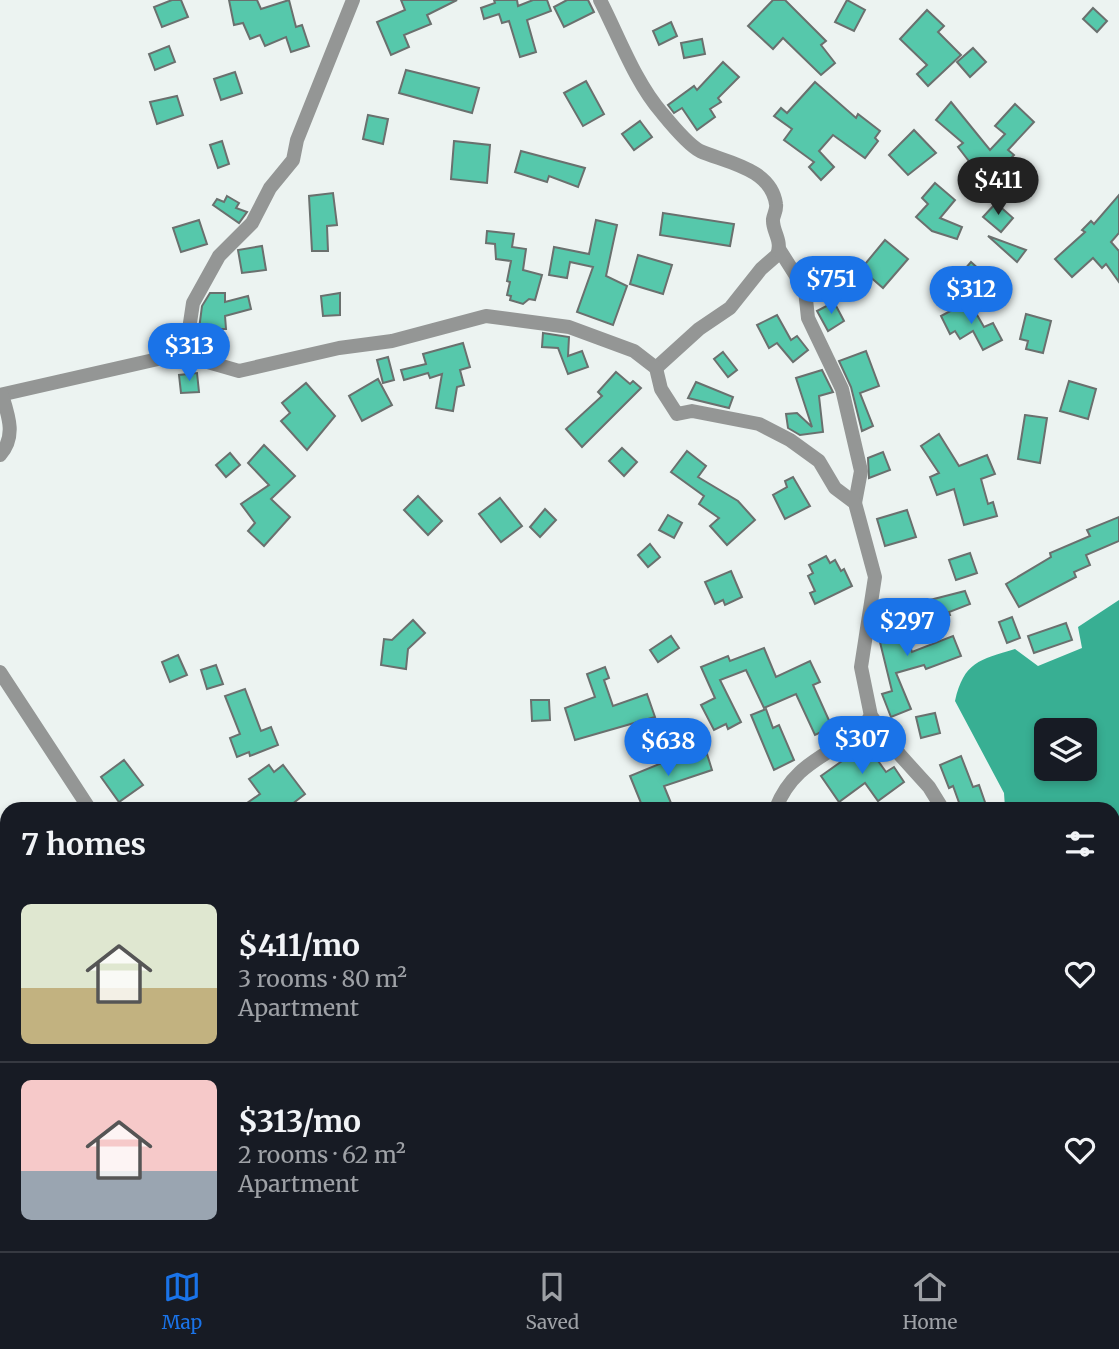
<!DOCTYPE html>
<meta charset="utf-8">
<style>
body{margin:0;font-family:Merriweather,serif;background:#20242c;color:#f1f3f6;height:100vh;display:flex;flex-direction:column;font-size:26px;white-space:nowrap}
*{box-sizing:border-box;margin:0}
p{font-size:23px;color:#9ea1a6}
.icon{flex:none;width:38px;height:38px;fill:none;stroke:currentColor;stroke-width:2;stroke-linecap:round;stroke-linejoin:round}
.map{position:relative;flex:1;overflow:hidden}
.drawer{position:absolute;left:0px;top:802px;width:1120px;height:450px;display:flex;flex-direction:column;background:#171b24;border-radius:21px 21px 0 0;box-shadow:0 4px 10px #0003}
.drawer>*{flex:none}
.tools{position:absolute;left:1034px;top:718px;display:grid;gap:14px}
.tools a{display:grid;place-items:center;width:63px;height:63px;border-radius:10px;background:#171b24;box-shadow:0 4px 10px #0003;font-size:35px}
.price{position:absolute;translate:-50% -60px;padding:0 16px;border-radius:24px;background:#1a73e8;color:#fff;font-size:23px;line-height:46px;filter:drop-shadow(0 2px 4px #0008)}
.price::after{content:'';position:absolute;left:50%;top:42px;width:21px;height:16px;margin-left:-10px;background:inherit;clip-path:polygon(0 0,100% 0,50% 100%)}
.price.on{background:#222;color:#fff}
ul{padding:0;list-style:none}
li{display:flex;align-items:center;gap:21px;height:175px;padding:0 21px}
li+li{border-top:2px solid #363941}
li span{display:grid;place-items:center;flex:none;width:196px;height:140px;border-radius:10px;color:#555}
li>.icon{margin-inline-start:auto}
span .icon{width:84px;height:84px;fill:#fffc;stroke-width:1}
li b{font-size:30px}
h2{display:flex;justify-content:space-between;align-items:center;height:84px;padding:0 21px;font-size:30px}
.menu{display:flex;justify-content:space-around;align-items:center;height:98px;border-top:2px solid #363941;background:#171b24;font-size:19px;color:#9ea1a6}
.menu a{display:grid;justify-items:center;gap:4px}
.menu .on{color:#1a73e8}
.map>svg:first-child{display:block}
</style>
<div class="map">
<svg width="1119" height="1251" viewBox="0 0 1119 1251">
<rect width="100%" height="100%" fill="#ecf3f1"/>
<!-- water -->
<g fill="#38af93" fill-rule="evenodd">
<path d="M1119 600V867L1113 866V808H1005L1004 793 955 701C964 662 979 660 1015 649L1038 666 1082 648 1078 627ZM1046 730H1085V768H1046Z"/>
<path d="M0 851 7 859V1244H265L273 1251H0Z"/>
</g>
<!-- building -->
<g fill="#56c8ab" stroke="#6a706e" stroke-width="2">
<path d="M172 0H181L188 17 162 27 154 7Z"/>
<path d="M229 0H257L261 9 289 0 296 27 302 25 309 46 291 52 286 37 265 46 260 35 250 39 243 23 234 25Z"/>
<path d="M401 0H457L427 15 431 24 404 35 409 47 391 55 377 22 405 10Z"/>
<path d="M494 0H517L518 6 533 0H547L551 11 527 20 536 52 520 57 509 21 502 23 499 14 484 19 481 8 495 3Z"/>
<path d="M567 0H588L594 12 564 27 554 7Z"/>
<path d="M773 0H785L826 41 821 45 835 63 821 75 783 38 773 49 748 26Z"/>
<path d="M847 0 865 10 854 31 835 22Z"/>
<path d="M1093 8 1107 21 1097 32 1083 19Z"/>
<path d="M927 10 944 26 938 32 961 55 928 86 917 74 927 65 900 39Z"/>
<path d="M671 22 677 36 659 45 653 31Z"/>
<path d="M702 39 705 54 684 58 681 43Z"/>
<path d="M169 46 175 62 155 70 149 54Z"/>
<path d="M973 48 986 62 970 77 957 62Z"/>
<path d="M723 62 739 77 718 98 721 102 710 109 715 117 697 130 682 108 674 113 668 105 694 86 697 90Z"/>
<path d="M406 70 479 88 472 113 399 93Z"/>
<path d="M235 72 242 93 221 100 214 79Z"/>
<path d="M586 81 604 114 583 126 564 93Z"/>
<path d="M815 82 856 118 858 114 880 131 875 138 878 141 865 158 833 135 819 151 834 167 821 180 809 167 814 162 784 140 792 129 774 116 781 108 787 113Z"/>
<path d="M177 96 183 115 157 124 150 102Z"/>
<path d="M951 102 990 150 1005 134 995 126 1015 104 1034 122 1008 150 1014 155 1001 169 998 166 982 178 958 147 963 143 936 120Z"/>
<path d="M368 115 388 119 383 144 363 139Z"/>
<path d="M640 121 652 137 634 150 622 134Z"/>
<path d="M914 130 936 153 908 175 889 155Z"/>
<path d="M222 141 229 164 218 168 210 145Z"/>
<path d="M454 141 490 145 487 183 451 179Z"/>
<path d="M521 151 585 168 578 187 549 176 547 182 515 172Z"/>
<path d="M935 183 955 200 940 218 962 227 957 239 932 231 916 217 928 204 922 198Z"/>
<path d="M333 193 337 225 327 226 328 251H312L309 196Z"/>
<path d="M1119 195V233L1111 242 1119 251V282L1106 264 1102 268 1093 258 1072 277 1055 259 1085 232 1082 230 1091 221 1094 224Z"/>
<path d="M227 196 239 203 236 208 247 212 239 223 213 205 217 199 224 202Z"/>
<path d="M996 203 1013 218 1001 232 983 217Z"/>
<path d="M663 213 734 224 730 246 660 235Z"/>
<path d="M199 220 207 244 181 252 173 228Z"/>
<path d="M596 220 617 225 606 276 627 286 613 325 577 312 593 267 570 262 567 278 549 275 554 247 589 254Z"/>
<path d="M487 231 514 234 512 247 526 249 523 270 542 275 535 300 529 299 523 304 510 300 511 296 507 295 510 282 507 281 511 261 496 259 495 244 486 243Z"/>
<path d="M988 236 1026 250 1017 262Z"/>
<path d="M885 240 908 259 883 288 861 269Z"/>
<path d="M262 246 266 270 242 273 238 250Z"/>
<path d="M638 255 672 265 663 294 630 284Z"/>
<path d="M971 262 990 279 977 294 958 277Z"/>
<path d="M210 293H225V302L248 296 251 309 225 316 226 329H199L202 306Z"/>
<path d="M340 293V315L323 316 321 296Z"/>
<path d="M969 301 984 327 993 323 1002 340 983 350 973 331 960 339 955 331 950 334 941 316Z"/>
<path d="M834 302 844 321 828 331 817 311Z"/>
<path d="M1026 314 1051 321 1043 353 1026 349 1028 341 1020 339Z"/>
<path d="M777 315 791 340 797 336 808 350 793 362 777 343 769 348 757 325Z"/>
<path d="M543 333 569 337 568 356 582 351 588 367 568 374 558 348 542 347Z"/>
<path d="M463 343 470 367 460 370 464 385 457 387 453 411 436 408 442 374 430 378 428 373 404 380 401 370 426 364 423 354Z"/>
<path d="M866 351 879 386 860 393 873 426 862 431 851 387 839 361Z"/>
<path d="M723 352 737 370 728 377 714 359Z"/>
<path d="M388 357 394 380 383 383 377 360Z"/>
<path d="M822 370 833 392 819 396 823 432 800 435 788 428 786 414 797 413 812 427 796 378Z"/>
<path d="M616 372 630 384 633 381 641 388 582 447 566 429 602 396 598 392Z"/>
<path d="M197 373 199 392 181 393 179 375Z"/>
<path d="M378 379 392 405 362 421 349 396Z"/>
<path d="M1069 381 1096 389 1088 419 1060 411Z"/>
<path d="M696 382 733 397 729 408 688 398Z"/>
<path d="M306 383 335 416 307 450 281 421 290 413 282 403Z"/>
<path d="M1025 415 1047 418 1040 463 1018 459Z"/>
<path d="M939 434 959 466 987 455 995 474 981 479 988 504 993 502 997 516 964 525 954 489 937 495 930 477 939 473 921 446Z"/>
<path d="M264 445 295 476 271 499 290 517 264 546 248 531 255 523 241 504 269 485 248 463Z"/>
<path d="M622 448 637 462 624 476 609 461Z"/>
<path d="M687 451 706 466 698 477 738 501 755 520 727 545 710 526 719 518 699 504 704 496 671 472Z"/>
<path d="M883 452 890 470 869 478 868 458Z"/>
<path d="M230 453 240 465 226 477 216 465Z"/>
<path d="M793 477 810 506 785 519 773 495 787 487 785 481Z"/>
<path d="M418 496 442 521 428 535 404 510Z"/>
<path d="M500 498 522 526 501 542 479 514Z"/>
<path d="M545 509 556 520 540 537 530 527Z"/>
<path d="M907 510 916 537 885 546 877 519Z"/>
<path d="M668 515 682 523 674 538 659 530Z"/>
<path d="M1119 517V541L1086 555 1090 565 1074 572 1076 577 1019 607 1006 584 1051 557 1050 553 1090 536 1087 530Z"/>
<path d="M650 544 660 557 648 567 638 555Z"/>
<path d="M970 553 977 573 956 580 949 560Z"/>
<path d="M826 556 830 563 835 560 841 571 844 569 852 586 815 604 810 593 815 591 808 576 813 573 809 565Z"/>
<path d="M731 571 742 597 725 605 723 600 715 604 705 582Z"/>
<path d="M965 591 970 604 949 612 950 615 928 621 922 602Z"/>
<path d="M899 612 912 652 953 636 961 656 926 669 924 665 896 673 911 709 891 717 882 694 892 691 877 630 879 617Z"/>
<path d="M1012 617 1020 638 1007 643 999 622Z"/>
<path d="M413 620 425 633 408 649 406 669 381 665 384 639 392 640Z"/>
<path d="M1066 623 1072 640 1034 653 1028 636Z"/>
<path d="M671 636 679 648 658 662 650 650Z"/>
<path d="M764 648 776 677 810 661 820 682 813 685 832 727 815 735 796 694 764 708 746 670 720 680 741 722 728 729 726 724 714 730 701 705 715 698 701 667 728 656 730 661Z"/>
<path d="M178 655 187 675 170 682 162 662Z"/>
<path d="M216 665 223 684 207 689 201 670Z"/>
<path d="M605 667 609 678 604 680 613 706 647 694 655 717 575 740 565 708 595 697 587 674Z"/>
<path d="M245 689 261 731 271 727 278 745 250 756 249 752 237 757 230 738 240 734 225 696Z"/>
<path d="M531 700H549L550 720 532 721Z"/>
<path d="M766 709 773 728 779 725 794 760 774 770 751 715Z"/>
<path d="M935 713 940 733 921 738 916 717Z"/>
<path d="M866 744 886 772 894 767 904 782 878 801 865 783 839 802 821 776Z"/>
<path d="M696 749 699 757 707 754 712 770 664 786 673 808H643L630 776Z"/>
<path d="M961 756 973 787 979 785 987 808H961L953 786 949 788 940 765Z"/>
<path d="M124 760 143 785 119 802 101 777Z"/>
<path d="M269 765 274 772 283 765 305 794 287 808H240L260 794 249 779Z"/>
</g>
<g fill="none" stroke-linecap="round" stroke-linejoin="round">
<!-- minor -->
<g stroke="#949695" stroke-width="14">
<path d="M600 0C619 37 635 82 662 113 671 124 688 145 700 151 725 162 771 168 776 204 777 209 774 214 773 219 772 232 783 240 777 255L761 269 730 308 699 329 656 368"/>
<path d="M779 249 805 290 808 318 842 389 861 471 855 503"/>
<path d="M180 354 188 336 193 303 219 256 252 223 270 188 293 160 297 140 353 0"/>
<path d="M0 395 180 354 239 371 339 348 392 341 486 316 569 327 634 351 656 368 661 389 677 414 692 411 759 424 790 440 819 461 835 488 855 503 875 577 861 667 871 716 900 755 929 787 942 808"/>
<path d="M0 455C16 437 9 417 2 395"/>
<path d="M0 672 89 808"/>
<path d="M776 808C797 754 845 754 871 716"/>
<path d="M1113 929H1119"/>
<path d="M1113 1067 1119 1072"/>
<path d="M709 1249 714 1244"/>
</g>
</g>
</svg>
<div class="tools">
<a><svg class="icon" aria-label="layers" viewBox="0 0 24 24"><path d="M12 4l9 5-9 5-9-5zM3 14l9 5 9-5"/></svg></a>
</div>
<b class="price on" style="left:998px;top:217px">$411</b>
<b class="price" style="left:831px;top:316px">$751</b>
<b class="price" style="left:971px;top:326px">$312</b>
<b class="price" style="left:189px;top:383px">$313</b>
<b class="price" style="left:907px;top:658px">$297</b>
<b class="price" style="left:862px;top:776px">$307</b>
<b class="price" style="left:668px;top:778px">$638</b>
<section class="drawer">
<h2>7 homes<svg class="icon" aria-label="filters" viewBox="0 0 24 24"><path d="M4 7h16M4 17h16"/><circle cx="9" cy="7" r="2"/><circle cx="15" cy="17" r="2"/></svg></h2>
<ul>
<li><span style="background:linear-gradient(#dfe7d0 60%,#c2b280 0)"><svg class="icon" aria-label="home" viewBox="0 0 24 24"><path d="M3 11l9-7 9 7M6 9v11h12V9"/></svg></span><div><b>$411/mo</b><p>3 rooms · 80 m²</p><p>Apartment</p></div><svg class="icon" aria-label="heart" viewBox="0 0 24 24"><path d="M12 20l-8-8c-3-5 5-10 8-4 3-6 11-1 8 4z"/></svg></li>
<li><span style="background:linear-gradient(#f6c9c9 65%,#9aa5b1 0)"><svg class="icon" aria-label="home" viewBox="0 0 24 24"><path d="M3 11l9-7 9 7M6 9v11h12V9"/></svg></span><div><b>$313/mo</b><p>2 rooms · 62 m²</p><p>Apartment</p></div><svg class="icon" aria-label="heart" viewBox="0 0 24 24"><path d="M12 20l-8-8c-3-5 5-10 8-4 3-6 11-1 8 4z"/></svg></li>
</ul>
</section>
</div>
<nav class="menu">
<a class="on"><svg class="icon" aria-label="map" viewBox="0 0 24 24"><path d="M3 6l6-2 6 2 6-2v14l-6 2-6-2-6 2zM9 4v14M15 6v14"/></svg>Map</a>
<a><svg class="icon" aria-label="saved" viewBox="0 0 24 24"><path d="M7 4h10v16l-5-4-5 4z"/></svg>Saved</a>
<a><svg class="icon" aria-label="home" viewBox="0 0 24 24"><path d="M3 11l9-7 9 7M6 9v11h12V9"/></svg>Home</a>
</nav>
